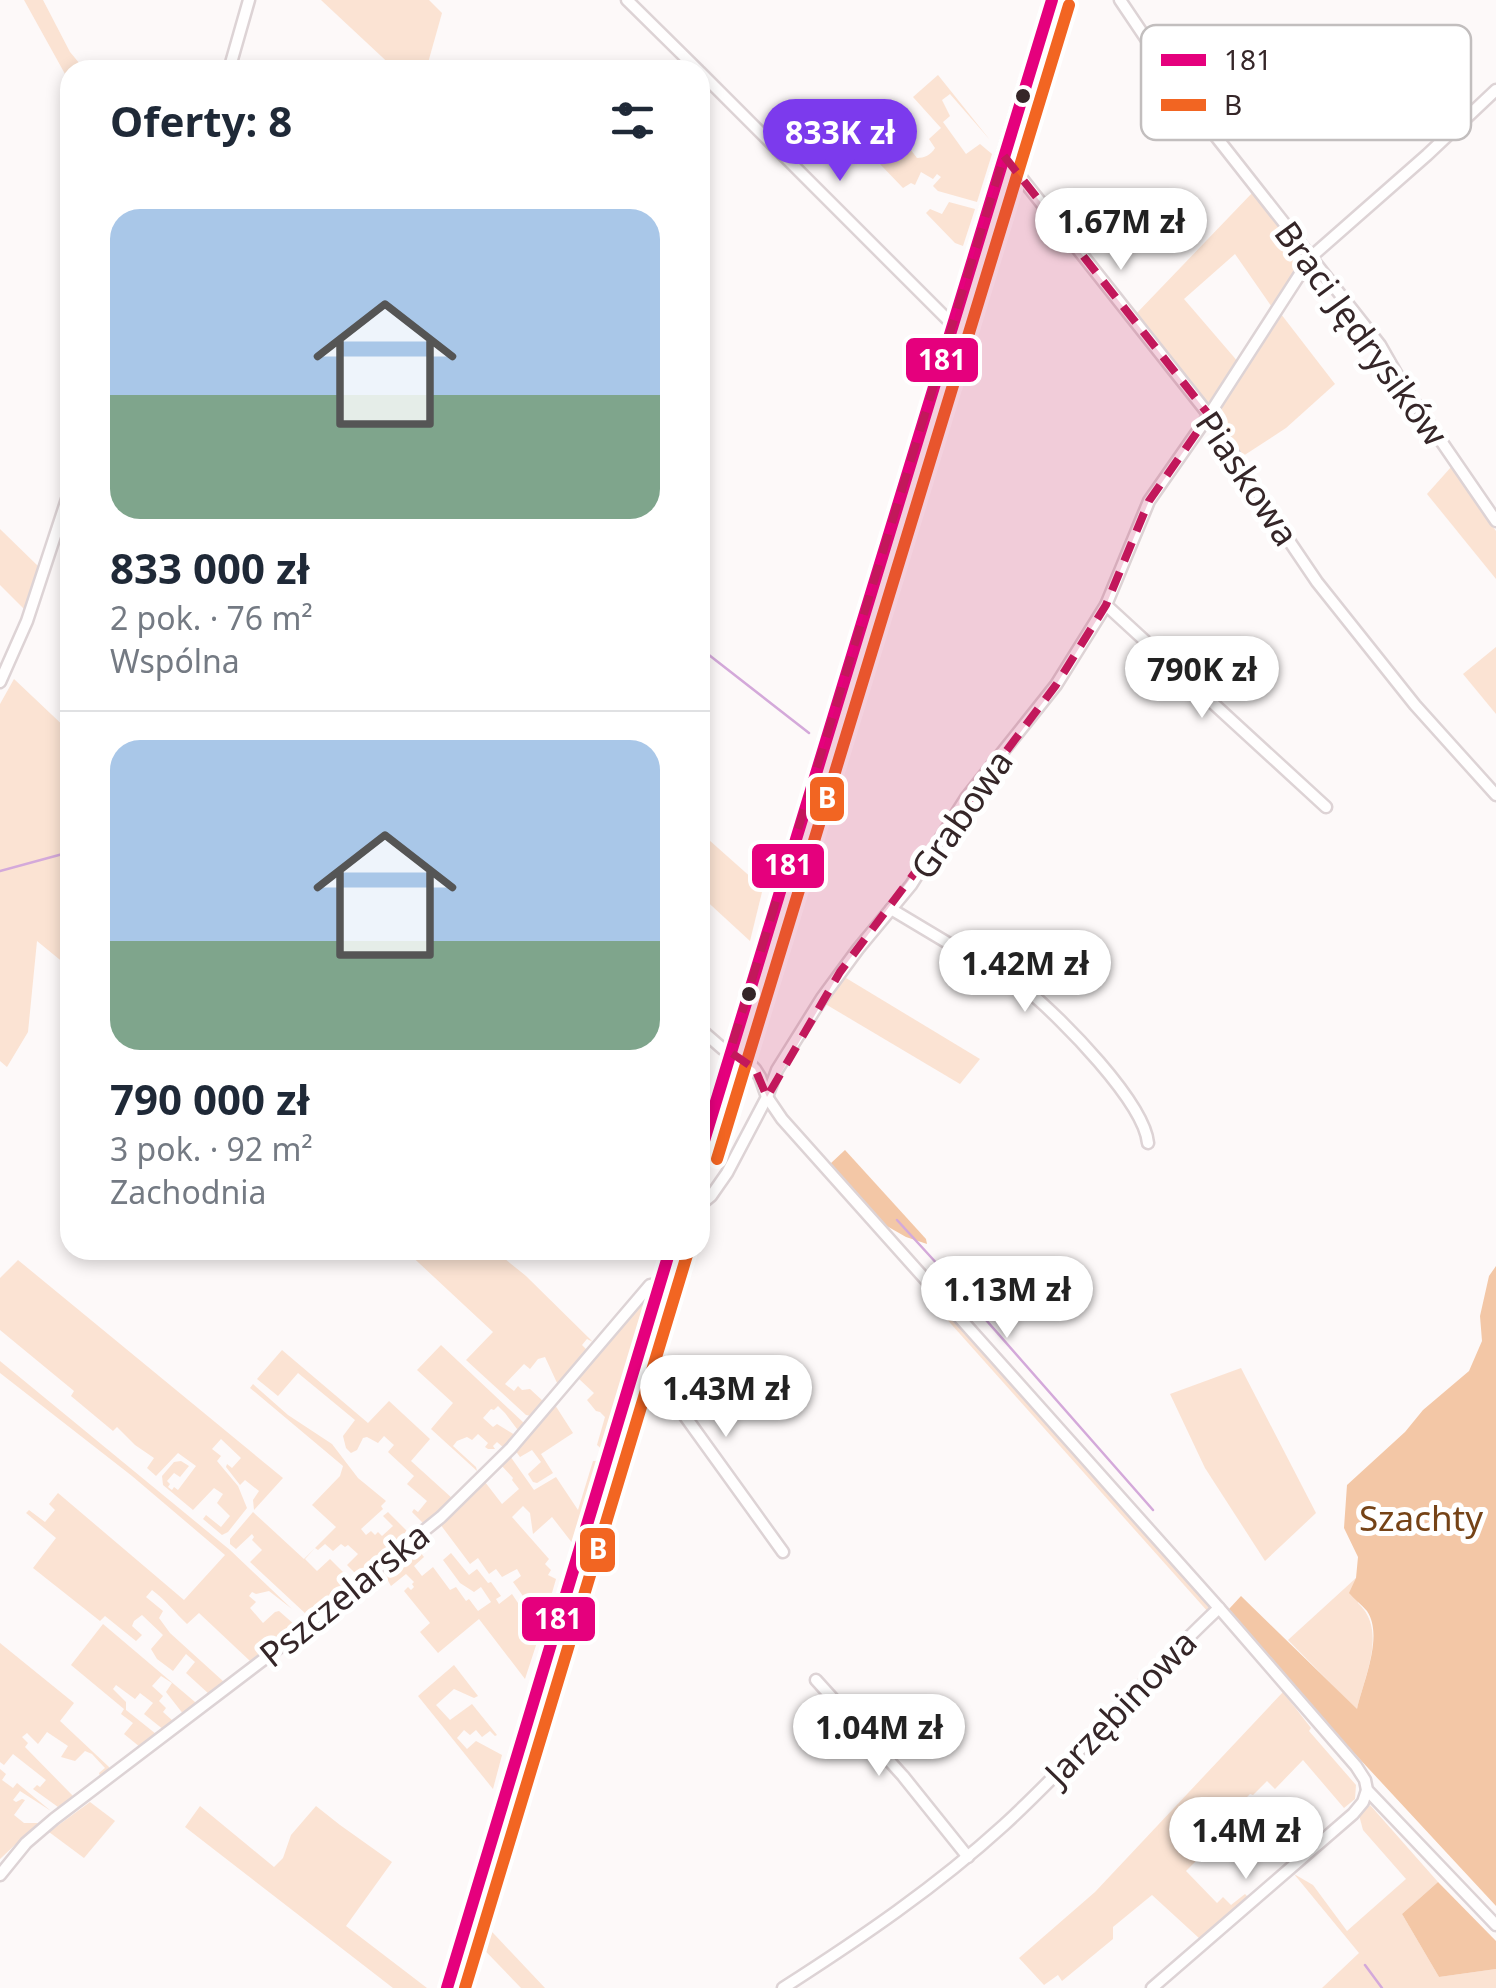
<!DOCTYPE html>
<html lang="pl">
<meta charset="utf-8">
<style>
body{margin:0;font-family:"Noto Sans",sans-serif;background:#f2f2f3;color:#1f2937;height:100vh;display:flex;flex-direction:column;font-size:38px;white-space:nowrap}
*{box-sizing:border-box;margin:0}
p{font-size:32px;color:#747a83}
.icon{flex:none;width:55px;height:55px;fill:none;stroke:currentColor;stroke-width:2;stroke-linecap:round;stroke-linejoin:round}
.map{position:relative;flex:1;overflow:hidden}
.sheet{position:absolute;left:60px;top:60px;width:650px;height:1200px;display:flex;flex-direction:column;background:#fff;border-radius:30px;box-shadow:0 5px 15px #0003}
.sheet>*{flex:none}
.price{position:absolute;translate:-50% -85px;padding:0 22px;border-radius:35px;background:#fff;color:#222;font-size:32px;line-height:65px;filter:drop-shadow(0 2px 5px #0008)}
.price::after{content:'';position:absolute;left:50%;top:60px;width:30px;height:22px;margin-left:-15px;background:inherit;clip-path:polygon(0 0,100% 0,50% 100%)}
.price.active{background:#7c3aed;color:#fff}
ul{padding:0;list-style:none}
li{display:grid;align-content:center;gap:20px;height:530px;padding:0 50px}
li+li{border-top:2px solid #e0e1e3}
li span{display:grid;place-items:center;height:310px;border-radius:30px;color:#555}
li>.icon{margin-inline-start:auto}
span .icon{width:180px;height:180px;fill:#fffc;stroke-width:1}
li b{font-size:42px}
h2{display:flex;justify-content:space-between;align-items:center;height:120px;padding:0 50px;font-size:42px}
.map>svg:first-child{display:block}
</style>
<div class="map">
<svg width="1496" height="1988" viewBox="0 0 1496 1988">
<rect width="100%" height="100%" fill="#fdf9f9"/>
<!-- green -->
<g fill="#fbe3d3">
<path d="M24 0H43L70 52 85 70H70V83Z"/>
<path d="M321 0H429L442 13 426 70H396Z"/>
<path d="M938 75 990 140 950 94 942 100 950 116 943 122 966 154 980 144 992 154 977 202 938 191 933 186 941 177 937 174 933 179 921 172 915 185 911 183 903 188 879 163 904 141 917 158C924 158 931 155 935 148L929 139 941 128 913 97Z"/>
<path d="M1254 191 1308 257 1274 310 1235 254 1184 299 1239 363 1209 410 1134 316Z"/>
<path d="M949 202 975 209 963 246 955 243 926 213 930 209 942 214Z"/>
<path d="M1281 314 1335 384 1286 428 1240 458 1212 415Z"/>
<path d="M1452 466 1496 531V579L1427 494Z"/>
<path d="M0 529 40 568 25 610 0 585Z"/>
<path d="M1496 647V714L1463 674Z"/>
<path d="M14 679 70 732V968L37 941 28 1032 7 1067 0 1061V704Z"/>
<path d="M700 832 763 888 750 941 700 895Z"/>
<path d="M841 975 980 1059 960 1084 822 1002Z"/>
<path d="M405 1250H494L526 1276 593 1342 587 1339 582 1345 587 1350 558 1385 545 1357 538 1359 530 1369 524 1364 505 1384 514 1391 518 1386 522 1390 530 1389 544 1402 531 1416 526 1415 466 1360 493 1332Z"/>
<path d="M18 1260 283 1478 254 1510 253 1500 259 1491 245 1480 240 1485 226 1467 227 1464 232 1468 241 1458 221 1439 212 1449 221 1456 217 1461 238 1486 247 1508 228 1532 222 1535 203 1519 206 1515 221 1527 230 1516 217 1503 223 1494 214 1488 193 1510 163 1485 162 1476 174 1462 181 1461 189 1466 180 1477 174 1473 167 1481 170 1484 168 1487 172 1490 174 1487 178 1490 196 1466 178 1453 156 1476 147 1468 154 1458 135 1445 117 1427 113 1431 71 1396 74 1391 0 1330V1278Z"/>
<path d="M931 1294 1214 1607 1209 1613 927 1297Z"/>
<path d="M643 1299H650L603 1450 597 1445 605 1417 600 1412 596 1411 587 1400 594 1393 578 1378Z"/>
<path d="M441 1345 525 1424 520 1430 517 1429 505 1413 498 1406 494 1410 491 1409 483 1418 493 1427 497 1424 515 1435 504 1448 497 1442 493 1446 495 1449H488L485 1447 488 1443 478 1434 472 1440 467 1437 457 1441 453 1446 476 1467 477 1471 431 1429 453 1403 417 1370Z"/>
<path d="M282 1350 368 1423 389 1401 430 1439 411 1461 453 1499 423 1523 412 1512 414 1509 418 1512 427 1501 407 1484 414 1476 388 1452 394 1445 384 1436 378 1443 367 1437 363 1438 357 1450 351 1453 346 1448 343 1436 355 1420 298 1373 278 1396 257 1379Z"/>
<path d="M0 1361 230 1550 292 1609 269 1591 256 1594 252 1592 249 1596 256 1602 250 1608 263 1623 275 1612 279 1611 295 1625 250 1661 199 1613 187 1624C175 1613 166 1600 152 1590L146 1597 163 1611 159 1618 170 1633 224 1682 209 1694 186 1673 195 1662 186 1654 173 1671 157 1659 151 1649 163 1635 142 1615 134 1621 132 1626 142 1635 136 1641 105 1616 100 1621 33 1568 56 1538 26 1513 29 1510 45 1522 55 1510 49 1504 58 1493 184 1600 225 1555 132 1476 0 1373Z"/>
<path d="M1241 1368 1316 1513 1265 1561 1205 1468 1170 1394Z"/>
<path d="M253 1384 288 1415 332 1444 358 1478 386 1501 381 1506 383 1509 361 1529 366 1535 371 1531 375 1535 378 1532 382 1536 393 1526 383 1516 388 1512 410 1534 359 1577 347 1565 358 1554 348 1545 345 1547 341 1544 333 1551 325 1544 318 1550 315 1548 305 1559 317 1571 330 1559 353 1582 311 1615H307L250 1562 262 1550 252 1540 254 1537 252 1534 236 1549 230 1544V1539L253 1512 304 1559 336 1527 312 1505 340 1476 343 1466 250 1388Z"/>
<path d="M555 1405 573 1433 541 1454 553 1473 537 1483 533 1482 528 1474 541 1462 532 1450 520 1457 515 1450Z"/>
<path d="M510 1456 534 1490 556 1477 578 1510 593 1461H601L569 1560 573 1544 552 1517 533 1534 530 1513 523 1506 512 1517 549 1559 545 1564 551 1570 548 1575 556 1579 543 1624 513 1582 521 1576 517 1569 502 1577 496 1569 489 1574 478 1558 470 1564 440 1524 485 1482 502 1504 519 1489 512 1480 513 1478 501 1465Z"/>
<path d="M415 1546 424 1557 414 1566 422 1576 433 1567 450 1590 456 1587 466 1601 469 1599 478 1611 491 1602 481 1587 474 1592 460 1583 443 1560 451 1553 469 1575 477 1569 488 1583 491 1582 501 1596 496 1599 499 1604 512 1594 536 1630H541L525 1679 479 1619 438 1653 420 1632 430 1623 404 1591 408 1587 411 1590 414 1587 412 1584 414 1582 406 1574 391 1586 383 1572Z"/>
<path d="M1356 1578 1358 1603C1388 1631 1364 1676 1357 1710L1288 1640Z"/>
<path d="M103 1624 195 1702V1706L184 1715 166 1692 172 1683 161 1676 152 1686 163 1696 159 1701 166 1708 163 1712 174 1722 164 1730 144 1714 153 1703 140 1693 135 1699 116 1685 113 1689 126 1702V1710L156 1734 140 1747 124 1734 133 1723 121 1714 124 1709 71 1665Z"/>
<path d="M0 1643 74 1703 60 1721 109 1767V1771L100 1776 99 1773 105 1768 92 1754 85 1751 75 1761 61 1757 68 1746 47 1732 38 1744 27 1733 22 1737 28 1743 25 1747 73 1796 58 1807 33 1789 37 1785 40 1787 46 1780 13 1754 4 1765 0 1762Z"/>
<path d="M454 1665 478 1696 474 1698 454 1689 436 1705 450 1720 472 1704 497 1735 495 1736 490 1731 482 1737 476 1730 470 1735 464 1730 457 1738 467 1749 476 1741 502 1755 493 1789 418 1696Z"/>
<path d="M1283 1692 1311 1728 1309 1731 1356 1785 1355 1799 1344 1808 1303 1760 1275 1789 1267 1781 1253 1795 1250 1794 1211 1834 1223 1847 1219 1851 1211 1846 1186 1871 1217 1903 1223 1897 1231 1905 1245 1894 1248 1897 1243 1904 1200 1939 1152 1895 1113 1927V1939L1062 1981 1058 1975 1044 1985 1019 1958 1095 1892Z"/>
<path d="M0 1769 6 1774 2 1780 13 1788 17 1783 51 1811 20 1791 13 1800 16 1802 22 1799 25 1800 14 1815 24 1823H38L0 1859Z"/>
<path d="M90 1802 115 1821 84 1858 49 1832Z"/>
<path d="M1370 1805 1438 1882 1402 1914 1439 1977 1496 1969V1988H1322L1359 1953 1294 1874 1313 1885 1347 1931 1406 1879 1363 1830 1359 1815Z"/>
<path d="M200 1806 274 1867 283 1858 291 1835 316 1806 340 1825 392 1862 346 1926 427 1988H393L185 1827Z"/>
<path d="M474 1914 479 1918 545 1988H521L469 1934Z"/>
</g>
<!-- forest -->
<g fill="#f3c7a6">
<path d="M845 1150 926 1239 927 1244 906 1237 885 1225 830 1164Z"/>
<path d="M1496 1266V1906L1343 1741 1229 1609 1241 1596 1357 1709C1363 1682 1384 1636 1367 1611 1362 1605 1354 1599 1349 1593L1356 1578 1358 1557 1344 1528 1347 1485 1405 1432 1423 1410 1469 1371 1482 1341 1480 1316 1489 1276Z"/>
<path d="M1438 1882 1496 1941V1969L1439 1977 1402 1914Z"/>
</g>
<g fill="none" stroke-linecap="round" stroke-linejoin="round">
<!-- stream -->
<g stroke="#d4a9da" stroke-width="2.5">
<path d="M700 648 809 733"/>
<path d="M862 649 868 626"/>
<path d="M851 682 856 666"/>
<path d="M845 702 850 685"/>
<path d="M825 773 840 719"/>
<path d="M813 811 823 778"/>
<path d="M0 871 70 852"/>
<path d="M774 938 807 829"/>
<path d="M745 1035 772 947"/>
<path d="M897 1220 940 1267"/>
<path d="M950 1279 1153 1510"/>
<path d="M1365 1965 1382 1988"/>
</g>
<!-- minor casing -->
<g stroke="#ddd3d5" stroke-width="15">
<g id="minor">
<path d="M627 0 698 70"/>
<path d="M1120 0 1188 101 1380 345 1404 387 1496 521"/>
<path d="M229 70 249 0"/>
<path d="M700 72 952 324"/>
<path d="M1004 156 1209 415 1275 520 1317 582 1415 705 1496 795"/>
<path d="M1106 605 1326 807"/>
<path d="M0 682 27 621 70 490"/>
<path d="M891 909 1028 991C1061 1018 1144 1102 1148 1143"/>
<path d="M700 1029 723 1049 746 1060 755 1069 760 1077 767 1097 782 1119 1219 1608 1356 1766 1365 1780 1367 1790 1496 1925"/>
<path d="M700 1205 711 1196 727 1173 767 1097 777 1070 822 998 858 949 911 885 966 798 1056 685 1106 605 1149 501 1209 415 1311 257 1427 155 1496 90"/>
<path d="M638 1355 646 1362 783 1552"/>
<path d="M816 1680 903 1776 968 1857"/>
<path d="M0 1875 26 1843 54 1819 276 1650 441 1517 511 1448 650 1285H659"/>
<path d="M783 1988C861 1938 936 1887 1004 1825 1079 1756 1145 1677 1219 1608"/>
<path d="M1152 1988 1353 1814 1363 1802 1367 1790"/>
</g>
</g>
<!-- major casing -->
<g stroke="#ddd3d5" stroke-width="18">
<g id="major">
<path d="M700 1154C761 953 823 753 884 552 941 368 994 183 1052 0"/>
<path d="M447 1988 670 1250"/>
</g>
</g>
<!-- minor -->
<use href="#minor" stroke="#fffefe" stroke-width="10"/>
<!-- major -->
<use href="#major" stroke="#fffefe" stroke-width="12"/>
<!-- bus-1 casing -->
<g stroke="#fff" stroke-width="20">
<g id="bus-1">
<path d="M700 1154 1052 0"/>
<path d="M447 1988 670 1250"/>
</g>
</g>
<!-- bus-2 casing -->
<g stroke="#fff" stroke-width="20">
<g id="bus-2">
<path d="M717 1159 1069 5"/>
<path d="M465 1988 687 1255"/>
</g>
</g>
<!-- bus-1 -->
<use href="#bus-1" stroke="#e5007d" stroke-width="12"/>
<!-- bus-2 -->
<use href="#bus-2" stroke="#f26522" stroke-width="12"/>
</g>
<!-- marked area -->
<path fill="#c2185b" fill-opacity="0.2" stroke="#c2185b" stroke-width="8" stroke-dasharray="20 12" stroke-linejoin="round" d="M1004 156 1209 415 1149 501 1106 605 1056 685 840 972 767 1097 755 1069 730 1052Z"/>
<!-- markers -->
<g fill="#352628" stroke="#fff" stroke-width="4">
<circle cx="1023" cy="96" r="9"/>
<circle cx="749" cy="994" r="9"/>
</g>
<g text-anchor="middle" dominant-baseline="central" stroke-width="10" stroke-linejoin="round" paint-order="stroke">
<!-- street labels -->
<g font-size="35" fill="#352628" stroke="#fff">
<text transform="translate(1362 333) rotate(54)">Braci Jędrysików</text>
<text transform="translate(1248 478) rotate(56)">Piaskowa</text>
<text transform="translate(961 814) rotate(-55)">Grabowa</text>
<text transform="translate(344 1594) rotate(-39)">Pszczelarska</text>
<text transform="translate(1120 1707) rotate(-46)">Jarzębinowa</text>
</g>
<!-- park labels -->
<g font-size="35" fill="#754317" stroke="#fff">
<text x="1421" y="1517">Szachty</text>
</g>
</g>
<!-- legend -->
<rect x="1141" y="25" width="330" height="115" rx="15" fill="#fff" stroke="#c2bebe" stroke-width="2.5"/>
<rect x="1161" y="54" width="45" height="12" fill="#e5007d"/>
<rect x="1161" y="99" width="45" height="12" fill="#f26522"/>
<g font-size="28" fill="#352628">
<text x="1224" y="70">181</text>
<text x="1224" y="115">B</text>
</g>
<g stroke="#fff" stroke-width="4">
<rect x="904" y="336" width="76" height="48" rx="10" fill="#e5007d"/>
<rect x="808" y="775" width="38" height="48" rx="10" fill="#f26522"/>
<rect x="750" y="842" width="76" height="48" rx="10" fill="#e5007d"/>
<rect x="578" y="1526" width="39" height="48" rx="10" fill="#f26522"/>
<rect x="520" y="1595" width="77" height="48" rx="10" fill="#e5007d"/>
</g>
<g font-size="28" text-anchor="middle" font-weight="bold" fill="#fff">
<text x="942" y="370">181</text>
<text x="827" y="808">B</text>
<text x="788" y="875">181</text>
<text x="598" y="1559">B</text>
<text x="558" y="1629">181</text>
</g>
</svg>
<b class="price active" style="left:840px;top:184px">833K zł</b>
<b class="price" style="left:1121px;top:273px">1.67M zł</b>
<b class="price" style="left:1202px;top:721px">790K zł</b>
<b class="price" style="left:1025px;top:1015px">1.42M zł</b>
<b class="price" style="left:1007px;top:1341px">1.13M zł</b>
<b class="price" style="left:726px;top:1440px">1.43M zł</b>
<b class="price" style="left:879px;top:1779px">1.04M zł</b>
<b class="price" style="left:1246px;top:1882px">1.4M zł</b>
<section class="sheet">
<h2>Oferty: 8<svg class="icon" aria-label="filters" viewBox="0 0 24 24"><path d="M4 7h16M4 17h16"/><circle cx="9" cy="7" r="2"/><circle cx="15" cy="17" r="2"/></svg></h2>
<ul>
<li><span style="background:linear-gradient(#a9c7e8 60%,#7fa58c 0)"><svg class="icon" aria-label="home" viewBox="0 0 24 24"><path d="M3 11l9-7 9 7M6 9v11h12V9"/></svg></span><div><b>833 000 zł</b><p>2 pok. · 76 m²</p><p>Wspólna</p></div></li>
<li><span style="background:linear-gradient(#a9c7e8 65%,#7fa58c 0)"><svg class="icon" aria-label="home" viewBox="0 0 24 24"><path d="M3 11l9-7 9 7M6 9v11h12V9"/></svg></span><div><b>790 000 zł</b><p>3 pok. · 92 m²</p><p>Zachodnia</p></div></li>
</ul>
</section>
</div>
